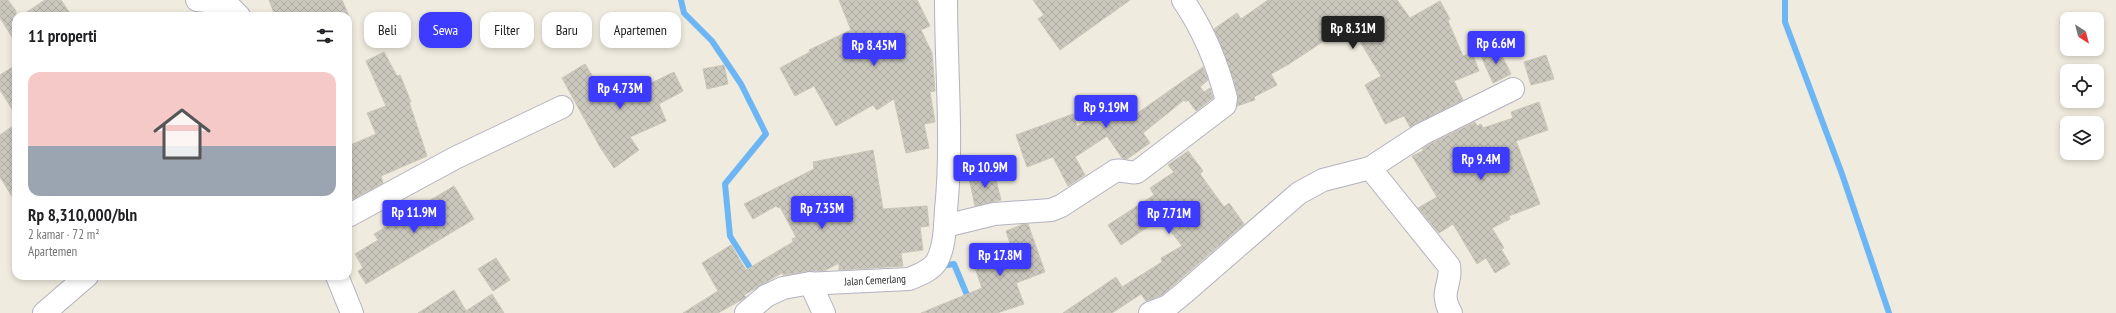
<!DOCTYPE html>
<html lang="id">
<meta charset="utf-8">
<style>
body{margin:0;font-family:"PT Sans Narrow",sans-serif;background:#f2f2f2;color:#202124;height:100vh;display:flex;flex-direction:column;font-size:15px;white-space:nowrap}
*{box-sizing:border-box;margin:0}
p{font-size:13px;color:#757577}
.icon{flex:none;width:22px;height:22px;fill:none;stroke:currentColor;stroke-width:2;stroke-linecap:round;stroke-linejoin:round}
.map{position:relative;flex:1;overflow:hidden}
.sheet{position:absolute;left:12px;top:12px;width:340px;height:268px;display:flex;flex-direction:column;background:#fff;border-radius:12px;box-shadow:0 2px 6px #0003}
.sheet>*{flex:none}
.hud{position:absolute;left:364px;top:12px;width:380px;height:36px;display:flex;gap:8px}
.needle{width:26px;rotate:144deg}
.tools{position:absolute;left:2060px;top:12px;display:grid;gap:8px}
.tools a{display:grid;place-items:center;width:44px;height:44px;border-radius:8px;background:#fff;box-shadow:0 2px 6px #0003;font-size:20px}
.price{position:absolute;translate:-50% -34px;padding:0 9px;border-radius:4px;background:#3c3bff;color:#fff;font-size:13px;line-height:26px;filter:drop-shadow(0 1px 2px #0008)}
.price::after{content:'';position:absolute;left:50%;top:24px;width:12px;height:9px;margin-left:-6px;background:inherit;clip-path:polygon(0 0,100% 0,50% 100%)}
.price.active{background:#222;color:#fff}
ul{padding:0;list-style:none}
li{display:grid;align-content:center;gap:8px;height:212px;padding:0 16px}
li span{display:grid;place-items:center;height:124px;border-radius:12px;color:#555}
li>.icon{margin-inline-start:auto}
span .icon{width:72px;height:72px;fill:#fffc;stroke-width:1}
li b{font-size:17px}
h2{display:flex;justify-content:space-between;align-items:center;height:48px;padding:0 16px;font-size:17px}
.tag{padding:0 14px;border-radius:12px;background:#fff;box-shadow:0 2px 6px #0003;font-size:14px;line-height:36px}
.tag.active{background:#3c3bff;color:#fff}
.map>svg:first-child{display:block}
</style>
<div class="map">
<svg width="2116" height="313" viewBox="0 0 2116 313">
<defs>
<pattern id="building-cross-hatch" width="8" height="8" patternUnits="userSpaceOnUse"><rect width="8" height="8" fill="#cac7bd"/><path d="M0 0l8 8M0 8l8-8" fill="none" stroke="#aeaba3"/></pattern>
</defs>
<rect width="100%" height="100%" fill="#efebde"/>
<g fill="none" stroke-linecap="round" stroke-linejoin="round">
<!-- stream -->
<g stroke="#6cb6f6" stroke-width="6">
<path d="M681 0 684 13 712 41 741 84 766 134 725 184 730 236 764 290H767"/>
<path d="M1785 0V22L1842 174 1889 313"/>
<path d="M941 266 954 264 967 295 971 313"/>
</g>
</g>
<!-- building -->
<g fill="url(#building-cross-hatch)" stroke="#cac7b7">
<path d="M0 0H8L16 11V43L0 18Z"/>
<path d="M45 0H61L72 16H21Z"/>
<path d="M269 0H342L349 16H275Z"/>
<path d="M839 0H917L930 26 921 30 932 53 935 91 930 92 935 122 924 124 929 148 906 153 894 99 877 110 873 105 836 126 814 86 795 96 780 68 810 52 809 50 851 30Z"/>
<path d="M1033 0H1130L1060 50 1038 19 1044 15Z"/>
<path d="M1268 0H1397L1410 18 1440 1 1450 19 1448 21 1463 56 1472 53 1479 71 1454 81 1463 100 1410 127 1404 116 1385 124 1365 85 1381 76 1351 27 1328 41 1327 39 1289 64 1271 74 1277 85 1254 97 1255 100 1237 106 1238 95 1234 81 1214 29 1237 13 1241 19Z"/>
<path d="M635 15 644 29 629 38 620 25Z"/>
<path d="M1498 48 1511 74 1493 83 1481 56Z"/>
<path d="M384 52 397 76 400 75 411 102H409L427 156 381 176 383 183 348 202V146L376 134 367 113 386 106 366 61Z"/>
<path d="M1546 55 1554 79 1531 85 1524 62Z"/>
<path d="M585 64 601 90 627 76 635 91 674 72 683 91 659 104 666 121 630 137 639 150 614 168 600 147 562 78Z"/>
<path d="M16 65V115L0 90V75Z"/>
<path d="M724 65 728 84 707 89 703 69Z"/>
<path d="M1203 67 1208 80 1200 87 1204 92 1210 88 1213 98 1196 111 1188 100 1186 102 1184 100 1143 133 1150 143 1127 159 1122 158 1107 136 1075 157 1085 175 1068 186 1053 157 1027 167 1016 135 1073 114 1077 127 1119 98 1132 117Z"/>
<path d="M1539 102 1548 130 1516 141 1540 204 1509 216 1510 219 1492 228 1504 248 1501 249 1510 264 1495 273 1486 258 1477 264 1453 224 1439 233 1418 208 1437 197 1412 156 1423 151 1422 149 1428 145 1475 122 1477 126 1481 124 1483 128 1513 118 1511 112Z"/>
<path d="M16 124V203L0 177V135Z"/>
<path d="M873 150 883 209 927 206 929 226 920 227 923 250 901 253 903 266 839 270V263L824 271H811L783 275 782 273 744 295 746 297 743 299 718 313H683L718 291 702 263 731 245 746 270 793 242 792 239 796 237 780 207 778 208 776 206 753 219 744 204 814 169 813 162Z"/>
<path d="M1188 151 1203 171 1200 174 1224 207 1229 203 1244 224 1162 295 1146 301 1141 294 1112 313H1063L1116 277 1122 287 1162 262 1161 258 1182 246 1161 218 1121 245 1108 225 1154 195 1150 188 1174 172 1168 165Z"/>
<path d="M994 172 1001 200 975 206 969 178Z"/>
<path d="M454 186 474 219 366 284 358 271 363 268 355 254 378 240 374 234Z"/>
<path d="M1024 224H1028L1045 272 1016 283 1024 304 997 313H921L982 288 972 259 1011 246 1006 231Z"/>
<path d="M496 258 510 280 493 291 478 269Z"/>
<path d="M454 290 466 311 492 294 504 313H418Z"/>
</g>
<g fill="none" stroke-linecap="round" stroke-linejoin="round">
<!-- street casing -->
<g stroke="#b2b2c1" stroke-width="24">
<g id="street">
<path d="M197 0 226 3 239 16"/>
<path d="M1370 168 1449 266C1453 284 1438 291 1451 313"/>
<path d="M348 216 455 158 562 107"/>
<path d="M945 226 994 214 1051 210 1061 206 1115 171C1123 169 1129 174 1137 172L1225 105 1226 98C1217 62 1204 31 1183 0"/>
<path d="M337 276 352 313"/>
<path d="M810 283 824 313"/>
<path d="M44 313 87 276"/>
<path d="M746 313 766 296 783 288 805 284 909 279C919 275 932 270 937 261 945 246 945 226 946 210 953 140 946 70 946 0"/>
<path d="M1150 313 1168 306 1184 293 1299 193 1323 180 1370 168 1422 134 1513 89"/>
</g>
</g>
<!-- street -->
<use href="#street" stroke="#fff" stroke-width="22"/>
</g>
<g text-anchor="middle" dominant-baseline="central" stroke-width="4" stroke-linejoin="round" paint-order="stroke">
<!-- street labels -->
<g font-size="11" fill="#2c2c2c" stroke="#fff">
<text transform="translate(875 280) rotate(-3)">Jalan Cemerlang</text>
</g>
</g>
</svg>
<div class="tools">
<a><svg class="needle" viewBox="-14 -14 28 28"><path d="M0-13l5 13h-10z" fill="#e53935"/><path d="M0 13l5-13h-10z" fill="#757577"/></svg></a>
<a><svg class="icon" aria-label="locate" viewBox="0 0 24 24"><circle cx="12" cy="12" r="6"/><path d="M12 2v4M12 18v4M2 12h4M18 12h4"/></svg></a>
<a><svg class="icon" aria-label="layers" viewBox="0 0 24 24"><path d="M12 4l9 5-9 5-9-5zM3 14l9 5 9-5"/></svg></a>
</div>
<b class="price active" style="left:1353px;top:50px">Rp 8.31M</b>
<b class="price" style="left:1496px;top:65px">Rp 6.6M</b>
<b class="price" style="left:874px;top:67px">Rp 8.45M</b>
<b class="price" style="left:620px;top:110px">Rp 4.73M</b>
<b class="price" style="left:1106px;top:129px">Rp 9.19M</b>
<b class="price" style="left:1481px;top:181px">Rp 9.4M</b>
<b class="price" style="left:985px;top:189px">Rp 10.9M</b>
<b class="price" style="left:822px;top:230px">Rp 7.35M</b>
<b class="price" style="left:414px;top:234px">Rp 11.9M</b>
<b class="price" style="left:1169px;top:235px">Rp 7.71M</b>
<b class="price" style="left:1000px;top:277px">Rp 17.8M</b>
<div class="hud">
<a class="tag">Beli</a>
<a class="tag active">Sewa</a>
<a class="tag">Filter</a>
<a class="tag">Baru</a>
<a class="tag">Apartemen</a>
</div>
<section class="sheet">
<h2>11 properti<svg class="icon" aria-label="filters" viewBox="0 0 24 24"><path d="M4 7h16M4 17h16"/><circle cx="9" cy="7" r="2"/><circle cx="15" cy="17" r="2"/></svg></h2>
<ul>
<li><span style="background:linear-gradient(#f6c9c9 60%,#9aa5b1 0)"><svg class="icon" aria-label="home" viewBox="0 0 24 24"><path d="M3 11l9-7 9 7M6 9v11h12V9"/></svg></span><div><b>Rp 8,310,000/bln</b><p>2 kamar · 72 m²</p><p>Apartemen</p></div></li>
</ul>
</section>
</div>
